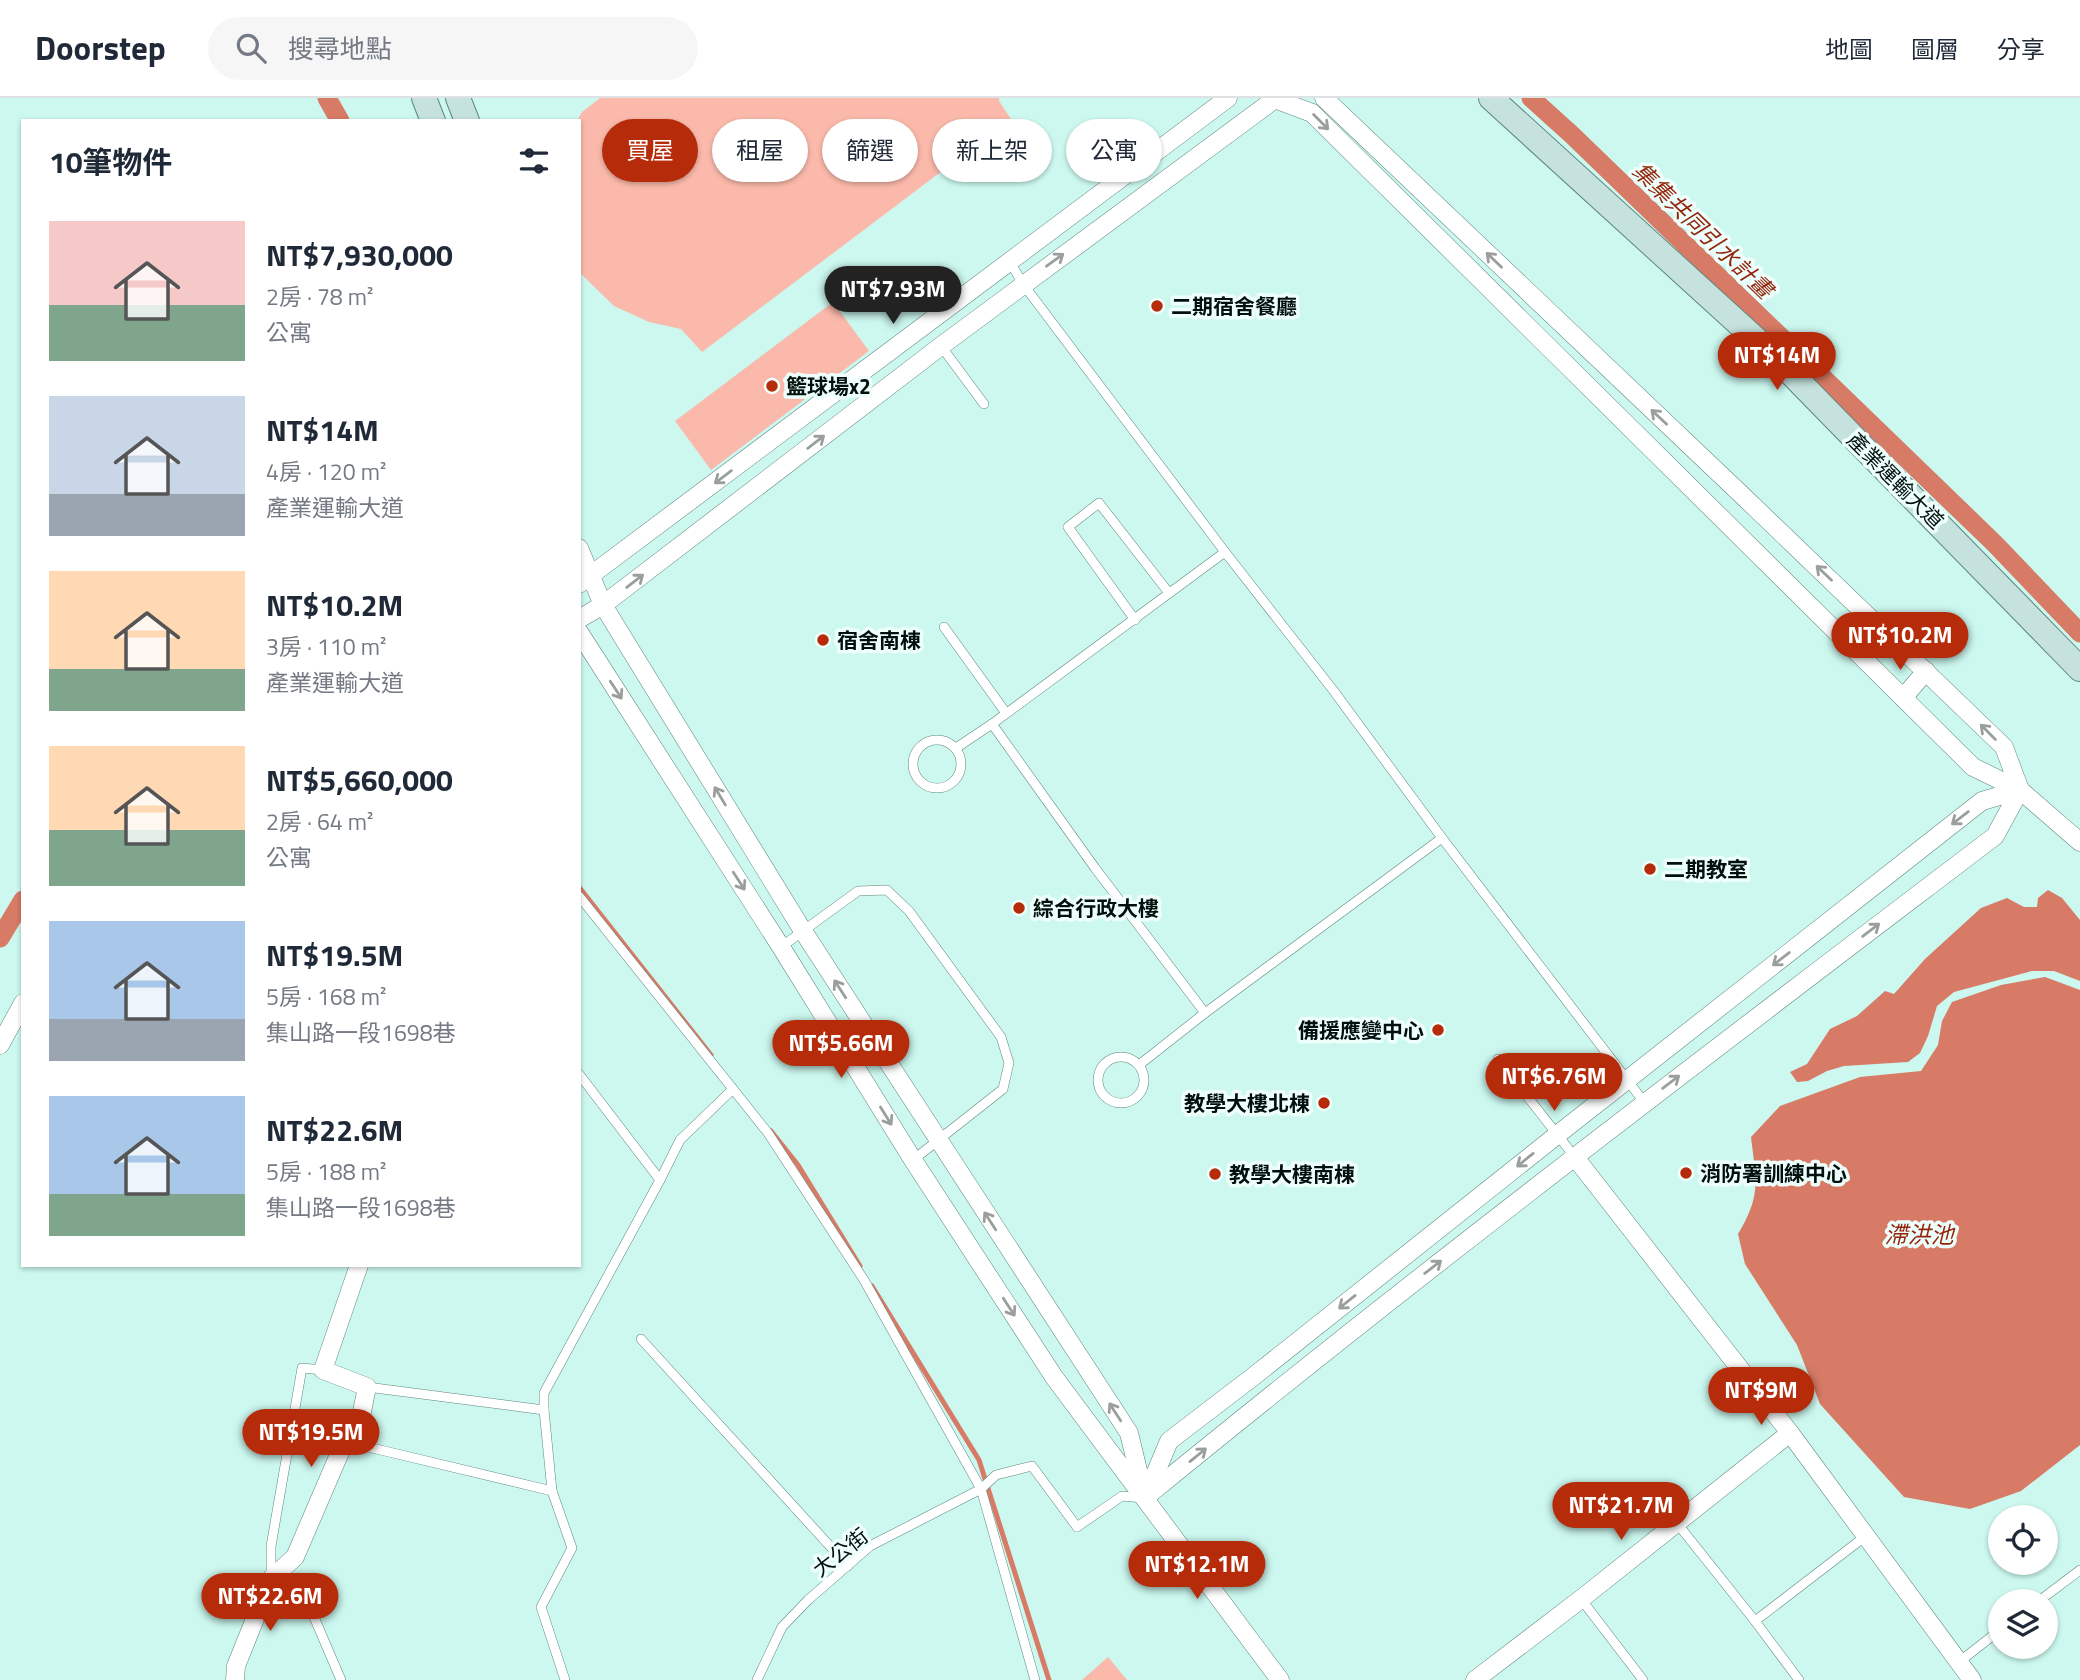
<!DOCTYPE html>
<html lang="zh-TW">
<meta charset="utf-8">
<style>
body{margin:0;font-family:"Titillium Web","Noto Sans TC",sans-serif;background:#f6f6f7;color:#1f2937;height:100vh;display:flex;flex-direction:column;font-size:26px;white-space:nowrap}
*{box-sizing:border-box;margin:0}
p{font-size:23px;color:#747a83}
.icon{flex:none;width:38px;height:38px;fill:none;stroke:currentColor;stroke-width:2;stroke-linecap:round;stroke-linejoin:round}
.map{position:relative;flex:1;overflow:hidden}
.details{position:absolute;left:21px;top:21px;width:560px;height:1148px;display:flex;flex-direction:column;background:#fff;border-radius:0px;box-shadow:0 2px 5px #0004}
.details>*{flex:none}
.guide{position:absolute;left:602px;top:21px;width:665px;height:63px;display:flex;gap:14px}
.controls{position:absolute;left:1988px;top:1407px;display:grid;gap:14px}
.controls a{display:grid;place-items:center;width:70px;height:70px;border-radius:50%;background:#fff;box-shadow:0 2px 5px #0004;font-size:35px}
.price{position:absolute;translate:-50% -60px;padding:0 16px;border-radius:24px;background:#b62b0a;color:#fff;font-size:23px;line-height:46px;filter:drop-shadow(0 2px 4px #0008)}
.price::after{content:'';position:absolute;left:50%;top:42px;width:21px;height:16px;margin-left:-10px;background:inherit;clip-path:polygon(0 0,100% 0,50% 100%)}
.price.active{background:#222;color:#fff}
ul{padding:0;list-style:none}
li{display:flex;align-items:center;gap:21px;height:175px;padding:0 28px}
li span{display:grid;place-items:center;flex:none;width:196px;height:140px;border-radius:0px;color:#555}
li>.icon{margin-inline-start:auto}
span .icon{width:84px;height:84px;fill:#fffc;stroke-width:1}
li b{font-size:30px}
h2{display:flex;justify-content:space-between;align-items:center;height:84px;padding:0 28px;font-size:30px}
.chip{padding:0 24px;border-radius:32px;background:#fff;box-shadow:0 2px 5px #0004;font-size:24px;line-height:63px}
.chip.active{background:#b62b0a;color:#fff}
header{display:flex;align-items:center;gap:42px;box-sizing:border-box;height:98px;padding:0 35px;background:#fff;border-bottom:2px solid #e0e1e3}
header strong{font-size:33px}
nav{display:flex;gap:38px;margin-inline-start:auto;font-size:24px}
.search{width:490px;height:63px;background:#f6f6f7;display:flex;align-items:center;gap:18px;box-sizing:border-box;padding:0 24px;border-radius:38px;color:#747a83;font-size:26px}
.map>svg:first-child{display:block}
</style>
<header>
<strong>Doorstep</strong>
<div class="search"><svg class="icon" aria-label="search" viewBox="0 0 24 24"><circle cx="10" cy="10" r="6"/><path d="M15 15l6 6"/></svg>搜尋地點</div>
<nav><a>地圖</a><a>圖層</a><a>分享</a></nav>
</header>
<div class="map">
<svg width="2080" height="1582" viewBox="0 0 2080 1582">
<rect width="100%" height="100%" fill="#ccf8ef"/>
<!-- green -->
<g fill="#fab9aa">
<path d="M600 0H999V3L1011 21 702 254 681 231 649 224 614 208 579 174V23H577L582 14Z"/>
<path d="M833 204 869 253 711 372 675 323Z"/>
<path d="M1108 1559 1127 1582H1082Z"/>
</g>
<!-- water -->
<g fill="#d77a66">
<path d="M2048 792 2062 800 2080 822V883L2054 873H2032L1954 894 1937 908 1928 938 1920 955 1908 964 1844 968 1827 973 1808 983 1797 984 1790 974 1807 966 1830 931 1857 918 1885 893 1894 896 1925 861 1981 810 2007 800 2024 809H2037L2038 800Z"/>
<path d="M2045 879 2080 892V1347L2021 1393 1970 1411 1904 1399 1820 1306 1797 1247 1745 1166 1738 1136C1762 1096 1756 1082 1751 1039L1780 1008 1860 979 1921 973 1938 947 1942 923 1952 904 2001 887Z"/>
</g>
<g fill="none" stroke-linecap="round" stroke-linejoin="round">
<!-- stream -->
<g stroke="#d77a66" stroke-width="5">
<path d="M579 789 711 957"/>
<path d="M771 1033 798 1067 860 1168"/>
<path d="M872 1188 979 1362 1049 1582"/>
</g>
<!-- canal -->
<g stroke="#d77a66" stroke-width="19">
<path d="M327 0 340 23"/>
<path d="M1531 0 1572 37 1995 446 2080 535"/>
<path d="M0 840 23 802"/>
</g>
<!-- lane casing -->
<g stroke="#5e867e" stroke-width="10">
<g id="lane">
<path d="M1010 164 1023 186 1225 454 1333 592 1442 740 1644 1004"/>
<path d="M941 248 984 306"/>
<path d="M1135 522 1068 429 1099 405 1169 495"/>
<path d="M944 529 1006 615"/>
<path d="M992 626 1095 770 1205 915"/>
<circle cx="937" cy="666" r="24"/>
<path d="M956 650 992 626 1225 454"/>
<path d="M579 798 768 1035 864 1182 981 1391 1035 1582"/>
<path d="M781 849 858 793 887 792 909 813 1001 939 1009 965 1003 991 913 1062"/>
<circle cx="1121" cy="982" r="23"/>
<path d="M1498 961 1574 1058"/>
<path d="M1139 967 1205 915 1442 740"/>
<path d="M579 976 660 1082"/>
<path d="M641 1241 848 1468"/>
<path d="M323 1272 302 1270 271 1448V1481L311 1512 341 1582"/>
<path d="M367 1289 544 1312"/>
<path d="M356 1343 368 1349 552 1393"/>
<path d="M1676 1424 1755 1523 1799 1582"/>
<path d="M1581 1501 1643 1582"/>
<path d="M2039 1503 2080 1472"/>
<path d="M1755 1523 1867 1437"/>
<path d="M1959 1564 2000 1532"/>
<path d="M565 1582 541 1509 572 1450 552 1393 544 1312V1295L660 1082 680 1042 733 991"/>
<path d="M757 1582 782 1529 808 1502 870 1448 981 1391 996 1377 1032 1368 1077 1429 1122 1398 1143 1400"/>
</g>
</g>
<!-- street casing -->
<g stroke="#5e867e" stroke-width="19">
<g id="street">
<path d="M1324 0 1745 400 2004 649 2020 692"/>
<path d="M579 450 603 507 803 833 1129 1335 1143 1393"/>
<path d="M579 486 1228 0"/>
<path d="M579 521 603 507 941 248 1275 1 1312 15 1973 669 2020 692 2080 744"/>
<path d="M579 534 781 849 913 1062 1054 1279 1280 1582"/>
<path d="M1903 600 1926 573"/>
<path d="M0 947 23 905"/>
<path d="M1574 1058 1790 1335 1972 1582"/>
<path d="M1147 1398C1424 1171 1710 955 1995 738L2020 692"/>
<path d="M1145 1400 1169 1343 1254 1278 1557 1037 1982 703 2020 692"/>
<path d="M235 1582 236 1568 271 1481 295 1459 344 1345 356 1343 367 1289 323 1272 359 1167"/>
<path d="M1475 1582 1581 1501 1790 1335"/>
</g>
</g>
<!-- secondary casing -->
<g stroke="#5e867e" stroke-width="26">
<g id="secondary">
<path d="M424 0 433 23"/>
<path d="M458 0 467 23"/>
<path d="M1491 0 1772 256 2080 571"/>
</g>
</g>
<!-- lane -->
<use href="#lane" stroke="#fff" stroke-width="9"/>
<!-- street -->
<use href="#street" stroke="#fff" stroke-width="18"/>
<!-- secondary -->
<use href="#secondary" stroke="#c5e2de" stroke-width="24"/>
</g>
<!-- one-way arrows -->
<defs><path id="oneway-shaft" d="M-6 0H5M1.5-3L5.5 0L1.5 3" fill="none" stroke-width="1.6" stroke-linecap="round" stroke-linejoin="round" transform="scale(1.75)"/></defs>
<g stroke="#9a9f9e">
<use href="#oneway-shaft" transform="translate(1321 24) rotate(45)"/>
<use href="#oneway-shaft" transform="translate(1055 162) rotate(-36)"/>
<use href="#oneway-shaft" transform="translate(1494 162) rotate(-136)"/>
<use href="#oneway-shaft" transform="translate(1659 319) rotate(-137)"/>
<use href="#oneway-shaft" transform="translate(816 344) rotate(-38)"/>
<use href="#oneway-shaft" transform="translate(723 379) rotate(143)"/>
<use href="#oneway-shaft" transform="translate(1824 475) rotate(-136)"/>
<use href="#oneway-shaft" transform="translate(635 483) rotate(-38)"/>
<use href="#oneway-shaft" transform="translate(616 592) rotate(57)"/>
<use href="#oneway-shaft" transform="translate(1988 634) rotate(-135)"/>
<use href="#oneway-shaft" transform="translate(720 698) rotate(-121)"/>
<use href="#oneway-shaft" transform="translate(1960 720) rotate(142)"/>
<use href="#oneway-shaft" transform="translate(739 783) rotate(57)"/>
<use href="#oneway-shaft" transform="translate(1871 832) rotate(-37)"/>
<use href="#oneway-shaft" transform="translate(1781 861) rotate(142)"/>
<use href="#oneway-shaft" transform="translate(840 891) rotate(-123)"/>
<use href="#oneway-shaft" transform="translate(1671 984) rotate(-37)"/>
<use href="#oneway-shaft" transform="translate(886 1018) rotate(58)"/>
<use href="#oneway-shaft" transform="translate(1525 1062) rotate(141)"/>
<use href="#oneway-shaft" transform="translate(990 1123) rotate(-123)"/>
<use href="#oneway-shaft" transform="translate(1433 1169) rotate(-38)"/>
<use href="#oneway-shaft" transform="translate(1347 1204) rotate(141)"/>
<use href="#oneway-shaft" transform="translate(1009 1209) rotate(57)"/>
<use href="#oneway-shaft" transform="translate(1115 1314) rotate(-123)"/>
<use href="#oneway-shaft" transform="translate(1198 1357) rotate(-39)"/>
</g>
<!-- markers -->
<g fill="#b62b0a" stroke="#eefffb" stroke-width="2.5">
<circle cx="1157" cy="208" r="7"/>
<circle cx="772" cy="288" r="7"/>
<circle cx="823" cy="542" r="7"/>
<circle cx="1650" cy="771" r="7"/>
<circle cx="1019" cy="810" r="7"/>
<circle cx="1438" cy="932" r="7"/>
<circle cx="1324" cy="1005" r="7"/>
<circle cx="1686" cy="1075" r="7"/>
<circle cx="1215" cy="1076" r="7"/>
</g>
<g text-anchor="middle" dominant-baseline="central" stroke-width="7" stroke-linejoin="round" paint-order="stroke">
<!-- poi labels -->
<g font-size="21" font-weight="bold" fill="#02100d" stroke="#eefffb" text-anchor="start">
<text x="1171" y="208">二期宿舍餐廳</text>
<text x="786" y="288">籃球場x2</text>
<text x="837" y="542">宿舍南棟</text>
<text x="1664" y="771">二期教室</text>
<text x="1033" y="810">綜合行政大樓</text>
<text x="1424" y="932" text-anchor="end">備援應變中心</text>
<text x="1310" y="1005" text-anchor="end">教學大樓北棟</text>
<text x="1700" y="1075">消防署訓練中心</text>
<text x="1229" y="1076">教學大樓南棟</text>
</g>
<!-- street labels -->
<g font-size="21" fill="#02100d" stroke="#eefffb">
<text transform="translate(1896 382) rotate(45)">產業運輸大道</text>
<text transform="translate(840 1454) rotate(-38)">大公街</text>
</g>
<!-- water labels -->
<g font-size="23" font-style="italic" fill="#94250d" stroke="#eefffb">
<text transform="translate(1703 132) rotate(44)">集集共同引水計畫</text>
<text x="1919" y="1136">滯洪池</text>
</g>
</g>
</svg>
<div class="controls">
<a><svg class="icon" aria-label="locate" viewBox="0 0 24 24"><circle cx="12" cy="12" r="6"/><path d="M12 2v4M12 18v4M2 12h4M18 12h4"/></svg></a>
<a><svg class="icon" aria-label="layers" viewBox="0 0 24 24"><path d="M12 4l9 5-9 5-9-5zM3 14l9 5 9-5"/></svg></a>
</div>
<b class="price active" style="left:893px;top:228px">NT$7.93M</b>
<b class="price" style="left:1777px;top:294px">NT$14M</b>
<b class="price" style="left:1900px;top:574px">NT$10.2M</b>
<b class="price" style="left:841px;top:982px">NT$5.66M</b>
<b class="price" style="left:1554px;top:1015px">NT$6.76M</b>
<b class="price" style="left:1761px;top:1329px">NT$9M</b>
<b class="price" style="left:311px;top:1371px">NT$19.5M</b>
<b class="price" style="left:1621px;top:1444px">NT$21.7M</b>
<b class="price" style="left:1197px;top:1503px">NT$12.1M</b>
<b class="price" style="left:270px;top:1535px">NT$22.6M</b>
<div class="guide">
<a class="chip active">買屋</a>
<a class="chip">租屋</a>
<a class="chip">篩選</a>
<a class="chip">新上架</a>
<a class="chip">公寓</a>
</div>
<section class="details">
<h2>10筆物件<svg class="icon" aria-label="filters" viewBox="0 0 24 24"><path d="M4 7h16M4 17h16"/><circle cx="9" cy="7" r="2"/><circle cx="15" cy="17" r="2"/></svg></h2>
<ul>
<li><span style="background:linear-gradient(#f6c9c9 60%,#7fa58c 0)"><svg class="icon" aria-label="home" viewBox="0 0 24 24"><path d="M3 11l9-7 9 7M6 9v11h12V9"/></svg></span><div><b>NT$7,930,000</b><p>2房 · 78 m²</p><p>公寓</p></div></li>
<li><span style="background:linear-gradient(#c9d6e8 70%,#9aa5b1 0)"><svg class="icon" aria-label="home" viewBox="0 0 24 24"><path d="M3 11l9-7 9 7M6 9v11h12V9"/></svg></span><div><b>NT$14M</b><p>4房 · 120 m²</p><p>產業運輸大道</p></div></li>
<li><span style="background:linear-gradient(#ffd9b3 70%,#7fa58c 0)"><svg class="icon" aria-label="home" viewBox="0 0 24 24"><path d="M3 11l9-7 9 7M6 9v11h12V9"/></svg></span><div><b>NT$10.2M</b><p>3房 · 110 m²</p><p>產業運輸大道</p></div></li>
<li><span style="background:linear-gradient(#ffd9b3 60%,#7fa58c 0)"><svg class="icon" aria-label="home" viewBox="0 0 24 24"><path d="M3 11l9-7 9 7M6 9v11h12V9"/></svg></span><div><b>NT$5,660,000</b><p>2房 · 64 m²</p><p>公寓</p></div></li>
<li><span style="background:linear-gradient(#a9c7e8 70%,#9aa5b1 0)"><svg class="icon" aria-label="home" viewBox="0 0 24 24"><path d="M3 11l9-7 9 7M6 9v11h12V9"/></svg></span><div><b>NT$19.5M</b><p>5房 · 168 m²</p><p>集山路一段1698巷</p></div></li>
<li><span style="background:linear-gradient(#a9c7e8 70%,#7fa58c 0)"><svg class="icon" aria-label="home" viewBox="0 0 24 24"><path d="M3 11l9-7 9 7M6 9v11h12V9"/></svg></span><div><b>NT$22.6M</b><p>5房 · 188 m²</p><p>集山路一段1698巷</p></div></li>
</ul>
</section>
</div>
